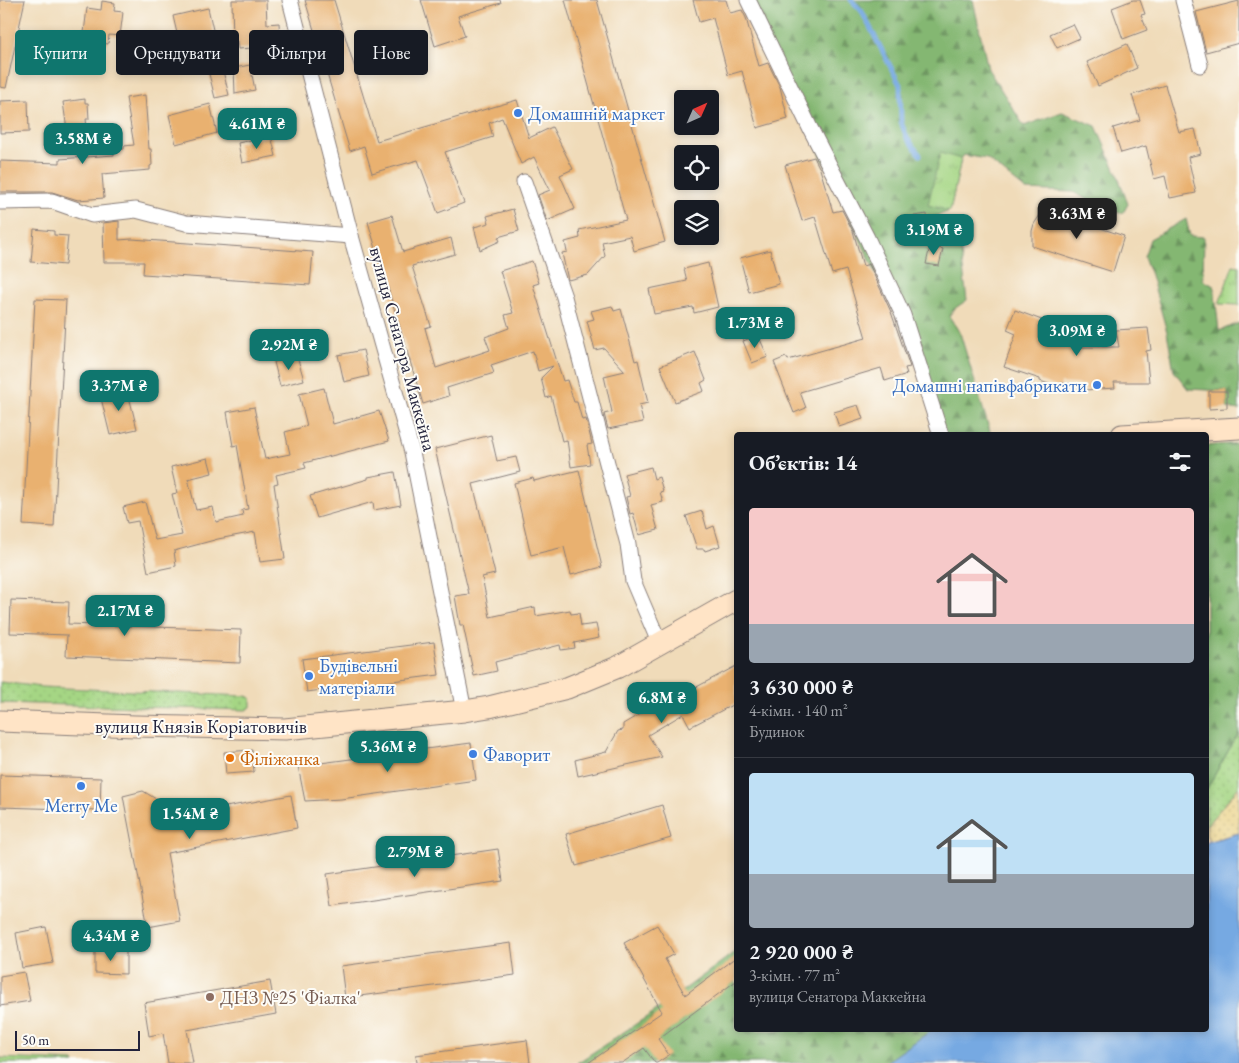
<!DOCTYPE html>
<html lang="uk">
<meta charset="utf-8">
<style>
body{margin:0;font-family:"EB Garamond",serif;background:#242831;color:#f1f3f6;height:100vh;display:flex;flex-direction:column;font-size:19px;white-space:nowrap}
*{box-sizing:border-box;margin:0}
p{font-size:16px;color:#9ea1a6}
.icon{flex:none;width:28px;height:28px;fill:none;stroke:currentColor;stroke-width:2;stroke-linecap:round;stroke-linejoin:round}
.map{position:relative;flex:1;overflow:hidden}
.details{position:absolute;left:734px;top:432px;width:475px;height:600px;display:flex;flex-direction:column;background:#171b24;border-radius:5px;box-shadow:0 2px 8px #0003}
.details>*{flex:none}
.banner{position:absolute;left:15px;top:30px;width:475px;height:45px;display:flex;gap:10px}
.needle{width:32px;rotate:45deg}
.tools{position:absolute;left:674px;top:90px;display:grid;gap:10px}
.tools a{display:grid;place-items:center;width:45px;height:45px;border-radius:5px;background:#171b24;box-shadow:0 2px 8px #0003;font-size:25px}
.scale{position:absolute;left:15px;bottom:12px;width:125px;box-sizing:border-box;padding-left:5px;border:2px solid #22223b;border-top:0;font-size:14px;line-height:18px;white-space:nowrap;color:#22223b;-webkit-text-stroke:4px #fdfcf7;paint-order:stroke}
.price{position:absolute;translate:-50% -42px;padding:0 11px;border-radius:10px;background:#0f766e;color:#fff;font-size:16px;line-height:32px;filter:drop-shadow(0 1px 2px #0008)}
.price::after{content:'';position:absolute;left:50%;top:30px;width:15px;height:11px;margin-left:-8px;background:inherit;clip-path:polygon(0 0,100% 0,50% 100%)}
.price.selected{background:#222;color:#fff}
ul{padding:0;list-style:none}
li{display:grid;align-content:center;gap:10px;height:265px;padding:0 15px}
li+li{border-top:1px solid #363941}
li span{display:grid;place-items:center;height:155px;border-radius:5px;color:#555}
li>.icon{margin-inline-start:auto}
span .icon{width:90px;height:90px;fill:#fffc;stroke-width:1}
li b{font-size:21px}
h2{display:flex;justify-content:space-between;align-items:center;height:60px;padding:0 15px;font-size:21px}
.chip{padding:0 18px;border-radius:5px;background:#171b24;box-shadow:0 2px 8px #0003;font-size:18px;line-height:45px}
.chip.selected{background:#0f766e;color:#fff}
.map>svg:first-child{display:block}
</style>
<div class="map">
<svg width="1239" height="1063" viewBox="0 0 1239 1063">
<defs>
<pattern id="grass-dots" width="8" height="8" patternUnits="userSpaceOnUse" patternTransform="scale(1.25)"><rect width="8" height="8" fill="#a5d684"/><path d="M2 2h.1M6 6h.1" fill="none" stroke="#8eb773" stroke-width="1.8" stroke-linecap="round"/></pattern>
<pattern id="forest-firs" width="22" height="20" patternUnits="userSpaceOnUse" patternTransform="scale(1.25)"><rect width="22" height="20" fill="#84b772"/><path d="M5 1l3.5 6h-7zM16 11l3.5 6h-7z" fill="#6c945f"/></pattern>
<pattern id="sand-dots" width="8" height="8" patternUnits="userSpaceOnUse" patternTransform="scale(1.25)"><rect width="8" height="8" fill="#eeda9e"/><path d="M2 2h.1M6 6h.1" fill="none" stroke="#ccbb89" stroke-width="1.8" stroke-linecap="round"/></pattern>
<pattern id="park-tufts" width="24" height="20" patternUnits="userSpaceOnUse" patternTransform="scale(1.25)"><rect width="24" height="20" fill="#a5d684"/><path d="M3 7l-1-3M5 7V3M7 7l1-3M15 17l-1-3M17 17v-4M19 17l1-3" fill="none" stroke="#8eb773"/></pattern>
</defs>
<rect width="100%" height="100%" fill="#fdfcf7"/>
<filter id="ink" filterUnits="userSpaceOnUse"><feTurbulence type="fractalNoise" baseFrequency=".02" numOctaves="2"/><feDisplacementMap in="SourceGraphic" scale="10" xChannelSelector="R" yChannelSelector="G"/><feConvolveMatrix kernelMatrix="1 2 1 2 8 2 1 2 1" color-interpolation-filters="sRGB"/></filter>
<filter id="wash" filterUnits="userSpaceOnUse"><feTurbulence type="fractalNoise" baseFrequency=".0096" numOctaves="4" result="noise"/><feDisplacementMap in="SourceGraphic" scale="20" xChannelSelector="R" yChannelSelector="G"/><feGaussianBlur stdDeviation="1.12" result="paint"/><feColorMatrix in="noise" values="0 0 0 0 0 0 0 0 0 0 0 0 0 0 0 0 0 1.4 0 .05"/><feComposite in="paint" operator="in"/></filter>
<g filter="url(#wash)">
<rect width="100%" height="100%" fill="#f0dbb9"/>
<!-- grass -->
<g fill="url(#grass-dots)" stroke="#647c60">
<path d="M0 682 42 687 246 696 251 698V707L246 710 0 703Z"/>
<path d="M1239 732V787L1206 826V790Z"/>
</g>
<!-- forest -->
<g fill="url(#forest-firs)" stroke="#536c56">
<path d="M748 0H973L988 69 1024 126 1062 112 1096 126 1117 174 1128 204 1123 213 1113 212 1073 192 1026 190 987 159 964 155 961 159 950 211 931 218 936 241 947 244 960 245 967 300 954 309 949 316 960 333 991 435H941L918 363Z"/>
<path d="M1186 219 1190 236 1204 237 1203 280 1214 286 1219 331 1239 323V410L1227 408V391L1188 389 1174 371 1167 332 1151 275 1144 257 1150 239Z"/>
<path d="M1239 443V732L1206 790V446Z"/>
<path d="M736 951V1030H932L885 1063H577L654 1012Z"/>
</g>
<!-- sand -->
<path fill="url(#sand-dots)" stroke="#887e6c" d="M1239 787V833L1210 841 1206 835V826Z"/>
<!-- park -->
<g fill="url(#park-tufts)" stroke="#647c60">
<path d="M940 153 961 159 950 211 928 205Z"/>
<path d="M1233 265 1239 266V305L1219 304Z"/>
<path d="M0 1058 74 1061 75 1063H0Z"/>
</g>
<!-- water -->
<path fill="#76a9e2" stroke="#4c668e" d="M1239 833V1063H885L932 1030H1206V843L1210 841Z"/>
<g fill="none" stroke-linecap="round" stroke-linejoin="round">
<!-- stream -->
<path stroke="#76a9e2" stroke-width="5" d="M851 0 861 10 900 85 901 122 907 138 920 155"/>
</g>
<g id="blocks">
<!-- building -->
<g fill="#e9b170">
<path d="M0 0H25L6 88 0 87Z"/>
<path d="M232 0H266L267 24 279 23 280 39 268 40 269 47 238 49 237 41H233Z"/>
<path d="M305 0H334L377 141 517 100 529 138 552 127 573 169 560 175 575 209 547 221 538 195 550 190 534 157 521 164 502 118 489 123 493 137 445 152 464 203 438 213 418 160 372 173 364 146 350 151Z"/>
<path d="M421 0H500L501 3 458 16 465 36 435 46Z"/>
<path d="M565 0H597L665 242 634 251 630 236 602 242 605 256 588 275 568 280 562 253 567 252 565 242 580 238 579 230 626 220Z"/>
<path d="M693 0H726L730 13 742 10 746 18 759 66 768 63 780 87 788 119 757 128 742 71 728 75 713 18 699 22Z"/>
<path d="M1133 0H1140L1145 14 1141 15 1147 30 1123 39 1112 8Z"/>
<path d="M102 1 115 3 114 11 123 12 120 36 109 35 108 44 83 41 87 8 101 10Z"/>
<path d="M1239 1V43L1206 52 1196 12Z"/>
<path d="M208 8 214 34 179 42 173 16Z"/>
<path d="M1073 24 1080 38 1057 48 1050 34Z"/>
<path d="M1127 44 1137 68 1098 86 1087 62Z"/>
<path d="M250 65 255 90 235 94 234 68Z"/>
<path d="M223 71 229 95 215 98 209 74Z"/>
<path d="M1165 85 1179 132 1195 129 1201 154 1188 157 1196 193 1170 198 1165 176 1154 179 1146 146 1121 153 1113 128 1140 120 1132 95Z"/>
<path d="M145 95 149 149H151L152 165 150 166V170L102 174 104 198 78 200 52 192H0V161L60 163V159L114 155V150L124 149V146L134 145 126 98Z"/>
<path d="M85 99V103H88L89 119H86L87 128 67 130 63 102Z"/>
<path d="M28 100 29 132 0 133V101Z"/>
<path d="M210 104 217 133 176 144 169 115Z"/>
<path d="M271 136 276 156 242 163 238 143Z"/>
<path d="M814 157 820 169 833 212 842 210 853 231 863 266 869 264 891 312 910 367 905 368 907 374 885 381 881 368 800 392 806 408 794 413 774 362 786 357 788 360 866 338 846 270 832 274 815 217 802 221 785 165Z"/>
<path d="M513 209 519 231 498 237 500 241 480 250 474 227 489 223 487 216Z"/>
<path d="M1044 209 1124 236 1113 272 1032 246V231L1034 224Z"/>
<path d="M927 214 929 234 915 235 914 216Z"/>
<path d="M392 215 403 252 451 238 455 254 412 266 431 326 425 328 436 368 490 350 485 337 509 328 505 315 513 313 500 271 532 261 539 283 533 285 563 381 567 380 574 402H577L582 420 586 419 592 444 587 445 590 464 571 467 567 440 562 441 551 396 546 398 541 378 553 366 538 371 533 351 491 365 494 373 447 388 449 396 423 404 368 222Z"/>
<path d="M119 221V240L132 239 313 252 310 285 143 274 144 262H104L103 223Z"/>
<path d="M34 229 54 231V235L68 236 65 265 31 262Z"/>
<path d="M930 246 943 249 939 266 926 264Z"/>
<path d="M770 250 779 284 749 292 740 258Z"/>
<path d="M708 263 718 307 694 313 693 307 654 314 649 289 687 281 684 269Z"/>
<path d="M35 299 66 300 54 527 23 525Z"/>
<path d="M612 306 614 311 621 309 635 361 638 360 648 403 639 405 643 422 608 429 604 414 612 412 604 376 625 371 604 348 595 350 587 321 594 319 591 311Z"/>
<path d="M1015 310 1047 322 1043 335 1079 347H1119L1116 330 1148 328 1151 350 1146 351 1149 382H1114L1115 388 1085 390V385L1061 383 1060 388 1040 381V379L1004 367 1016 334 1007 330Z"/>
<path d="M758 335 768 357 752 363 743 341Z"/>
<path d="M363 350 369 376 344 382 338 355Z"/>
<path d="M695 352 706 380 701 383 704 391 675 402 660 366Z"/>
<path d="M297 356 304 380 280 386 274 362Z"/>
<path d="M127 388 137 429 110 435 100 394Z"/>
<path d="M324 388 333 424 379 411 389 441 304 463 306 468 276 475 278 483 274 484 285 559 260 562 255 532 218 539 174 551 176 566 148 572 138 521 127 523 123 507 145 502 155 540 182 535 172 494 177 493 171 467 208 458 212 473 188 479 196 510 213 507 216 522 243 516 242 510 248 509 237 445 233 446 227 412 254 407 265 459 290 454 285 432 307 426 299 394Z"/>
<path d="M1209 391H1227V408L1209 409Z"/>
<path d="M858 405 863 419 839 427 834 412Z"/>
<path d="M491 435 497 461 516 457 520 472 473 484 495 574 482 577 490 617 535 607 536 616 570 610 571 614 579 613 581 626 596 624 599 638 574 643 575 648 561 650 560 645 495 662 497 671 474 676 463 625H460L455 596 469 594 435 449Z"/>
<path d="M651 467 654 479 659 477 663 491 660 492 663 502 651 505 658 530 639 535 633 513 630 514 626 497 630 496 624 474Z"/>
<path d="M579 470 602 567 571 575 564 547 531 555 514 483 533 478 534 481Z"/>
<path d="M395 472 401 505 374 510 373 502 317 518 310 496 368 479V477Z"/>
<path d="M702 511 707 529 714 526 720 546 705 551 704 549H697L686 516Z"/>
<path d="M11 600 69 602 68 624 241 630 240 663 66 656 67 635 10 633Z"/>
<path d="M434 642 439 675 307 692 302 659Z"/>
<path d="M736 666V703L690 727 683 714 648 735 662 757 578 776 575 760 606 752 618 731 623 730V724L657 704 659 707Z"/>
<path d="M471 743 476 780 341 799 305 801 298 766Z"/>
<path d="M252 750 254 772 226 774 224 752Z"/>
<path d="M0 775 101 778 100 810 0 807Z"/>
<path d="M143 791 169 807 171 817 291 795 297 828 167 853 180 921 148 927 123 796Z"/>
<path d="M662 805 671 838 576 866 566 834Z"/>
<path d="M498 849 503 881 332 906 327 874Z"/>
<path d="M657 925 674 954 665 959 685 995 736 957V981L658 1039 669 1055 657 1063H655L644 1048 622 1063H588L662 1012 624 943Z"/>
<path d="M46 927 53 963 22 968 16 933Z"/>
<path d="M511 943 515 975 345 998 341 966Z"/>
<path d="M95 950H126V974L95 973Z"/>
<path d="M24 972 30 1001 0 1006V976Z"/>
<path d="M270 981 276 1014 187 1030 193 1063H168L163 1033 149 1036 144 1003Z"/>
<path d="M527 1040 530 1063H417L416 1055Z"/>
</g>
</g>
</g>
<g filter="url(#ink)">
<use href="#blocks" fill-opacity="0" stroke="#897e7a" stroke-width="1"/>
<g fill="none" stroke-linecap="round" stroke-linejoin="round">
<!-- street casing -->
<g stroke="#897e7a" stroke-width="17">
<g id="street">
<path d="M290 0 351 236 412 452 464 711"/>
<path d="M748 0 810 128 867 238 903 315 941 435"/>
<path d="M1183 0 1200 65"/>
<path d="M524 182 564 297 628 544 633 581 659 642"/>
<path d="M0 202 52 201 92 215 136 210 186 223 351 236"/>
</g>
</g>
<!-- secondary casing -->
<g stroke="#897e7a" stroke-width="23">
<g id="secondary">
<path d="M1122 435 1239 428"/>
<path d="M0 721 135 726 285 729 464 711 489 707 567 688 618 667 736 600"/>
</g>
</g>
<!-- street -->
<use href="#street" stroke="#fff" stroke-width="15"/>
<!-- secondary -->
<use href="#secondary" stroke="#ffe4c6" stroke-width="21"/>
</g>
</g>
<!-- markers -->
<g fill="#3f7fe0" stroke="#fdfcf7" stroke-width="2">
<circle cx="518" cy="113" r="5"/>
<circle cx="1097" cy="385" r="5"/>
<circle cx="309" cy="676" r="5"/>
<circle cx="473" cy="754" r="5"/>
<circle cx="81" cy="786" r="5"/>
</g>
<circle fill="#e8710a" stroke="#fdfcf7" stroke-width="2" cx="230" cy="758" r="5"/>
<circle fill="#8d6e63" stroke="#fdfcf7" stroke-width="2" cx="210" cy="997" r="5"/>
<g text-anchor="middle" dominant-baseline="central" stroke-width="4" stroke-linejoin="round" paint-order="stroke">
<!-- shop labels -->
<g font-size="19" fill="#366cbe" stroke="#fdfcf7" text-anchor="start">
<text x="528" y="113">Домашній маркет</text>
<text x="1087" y="385" text-anchor="end">Домашні напівфабрикати</text>
<text x="319" y="665">Будівельні<tspan x="319" dy="22">матеріали</tspan></text>
<text x="483" y="754">Фаворит</text>
<text x="81" y="805" text-anchor="middle">Merry Me</text>
</g>
<!-- street labels -->
<g font-size="19" fill="#22223b" stroke="#fdfcf7">
<text transform="translate(403 349) rotate(75)">вулиця Сенатора Маккейна</text>
<text x="201" y="726">вулиця Князів Коріатовичів</text>
</g>
<!-- food labels -->
<g font-size="19" fill="#c56008" stroke="#fdfcf7" text-anchor="start">
<text x="240" y="758">Філіжанка</text>
</g>
<!-- education labels -->
<g font-size="19" fill="#785e54" stroke="#fdfcf7" text-anchor="start">
<text x="220" y="997">ДНЗ №25 'Фіалка'</text>
</g>
</g>
</svg>
<div class="tools">
<a><svg class="needle" viewBox="-14 -14 28 28"><path d="M0-13l5 13h-10z" fill="#e53935"/><path d="M0 13l5-13h-10z" fill="#9ea1a6"/></svg></a>
<a><svg class="icon" aria-label="locate" viewBox="0 0 24 24"><circle cx="12" cy="12" r="6"/><path d="M12 2v4M12 18v4M2 12h4M18 12h4"/></svg></a>
<a><svg class="icon" aria-label="layers" viewBox="0 0 24 24"><path d="M12 4l9 5-9 5-9-5zM3 14l9 5 9-5"/></svg></a>
</div>
<div class="scale">50 m</div>
<b class="price" style="left:257px;top:150px">4.61M ₴</b>
<b class="price" style="left:83px;top:165px">3.58M ₴</b>
<b class="price selected" style="left:1077px;top:240px">3.63M ₴</b>
<b class="price" style="left:934px;top:256px">3.19M ₴</b>
<b class="price" style="left:755px;top:349px">1.73M ₴</b>
<b class="price" style="left:1077px;top:357px">3.09M ₴</b>
<b class="price" style="left:289px;top:371px">2.92M ₴</b>
<b class="price" style="left:119px;top:412px">3.37M ₴</b>
<b class="price" style="left:125px;top:637px">2.17M ₴</b>
<b class="price" style="left:662px;top:724px">6.8M ₴</b>
<b class="price" style="left:388px;top:773px">5.36M ₴</b>
<b class="price" style="left:190px;top:840px">1.54M ₴</b>
<b class="price" style="left:415px;top:878px">2.79M ₴</b>
<b class="price" style="left:111px;top:962px">4.34M ₴</b>
<div class="banner">
<a class="chip selected">Купити</a>
<a class="chip">Орендувати</a>
<a class="chip">Фільтри</a>
<a class="chip">Нове</a>
</div>
<section class="details">
<h2>Об’єктів: 14<svg class="icon" aria-label="filters" viewBox="0 0 24 24"><path d="M4 7h16M4 17h16"/><circle cx="9" cy="7" r="2"/><circle cx="15" cy="17" r="2"/></svg></h2>
<ul>
<li><span style="background:linear-gradient(#f6c9c9 75%,#9aa5b1 0)"><svg class="icon" aria-label="home" viewBox="0 0 24 24"><path d="M3 11l9-7 9 7M6 9v11h12V9"/></svg></span><div><b>3 630 000 ₴</b><p>4-кімн. · 140 m²</p><p>Будинок</p></div></li>
<li><span style="background:linear-gradient(#bfe0f5 65%,#9aa5b1 0)"><svg class="icon" aria-label="home" viewBox="0 0 24 24"><path d="M3 11l9-7 9 7M6 9v11h12V9"/></svg></span><div><b>2 920 000 ₴</b><p>3-кімн. · 77 m²</p><p>вулиця Сенатора Маккейна</p></div></li>
</ul>
</section>
</div>
